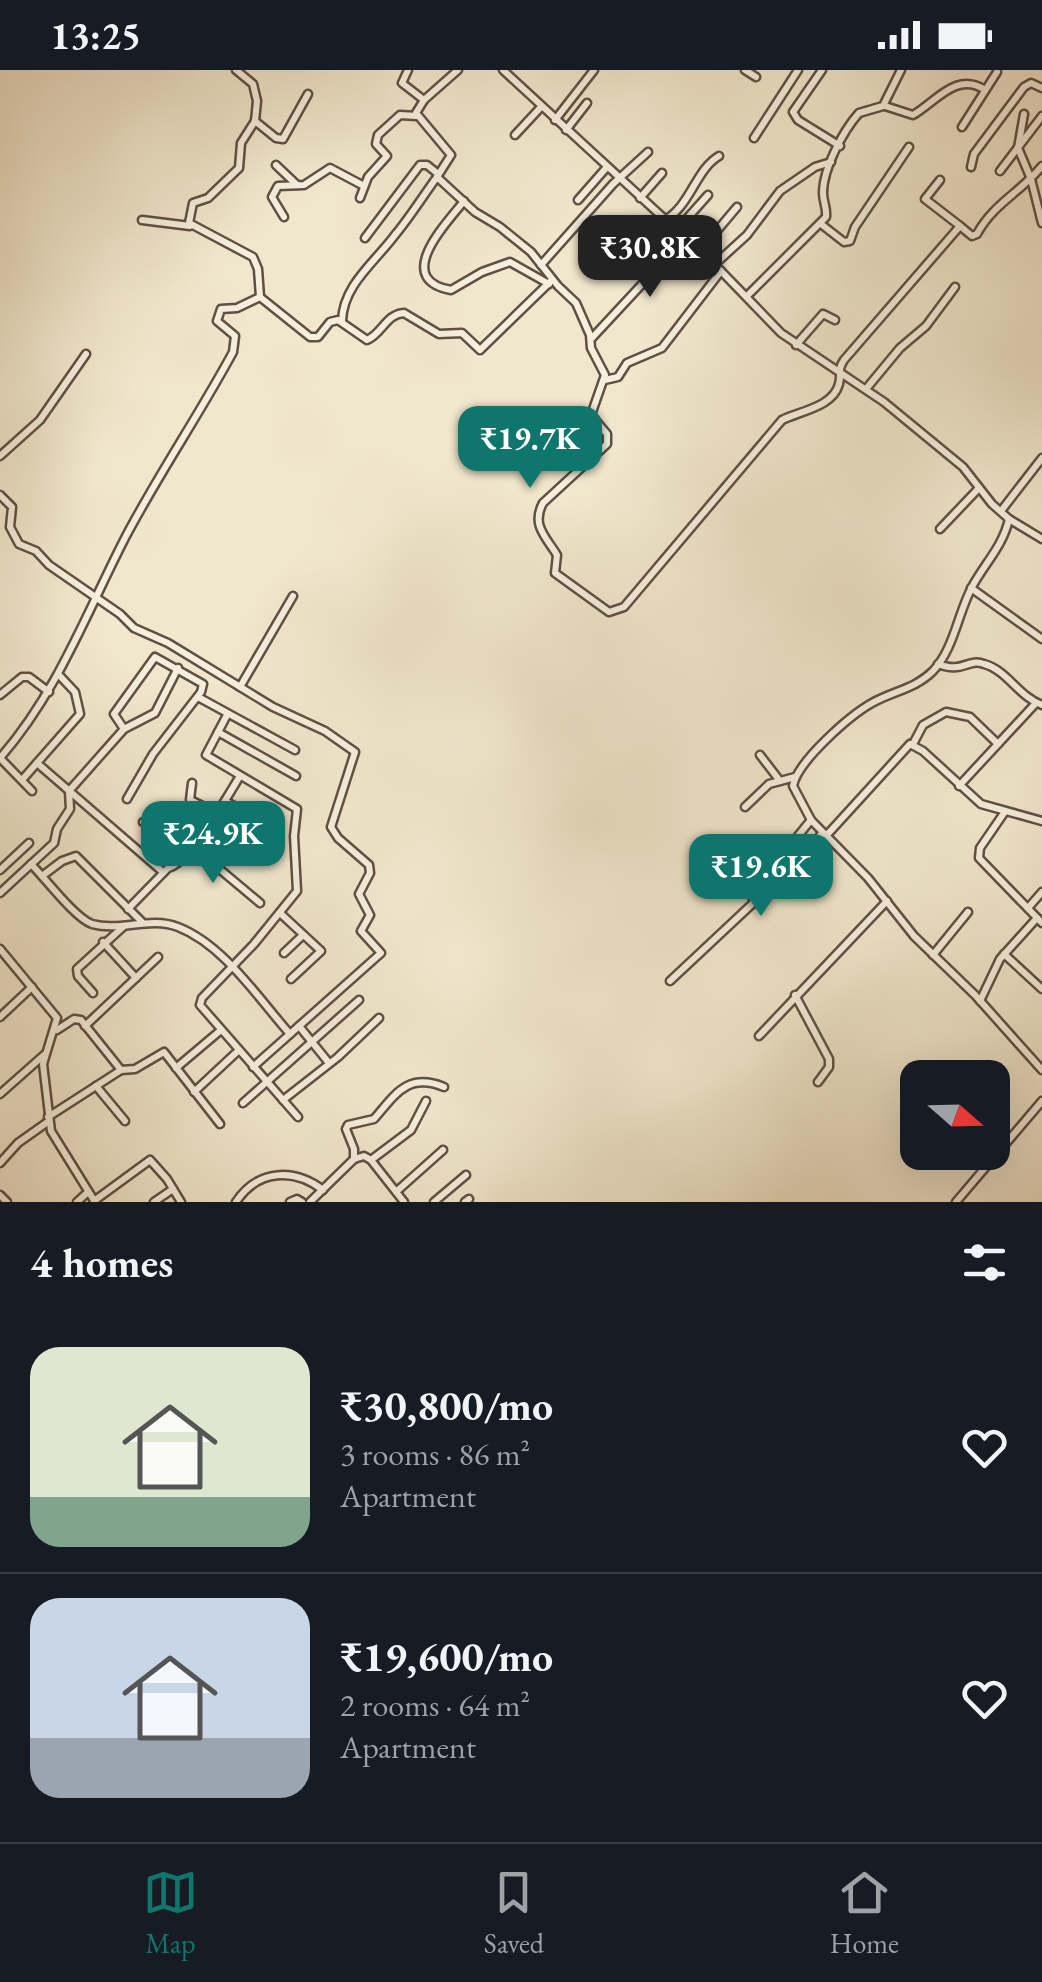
<!DOCTYPE html>
<meta charset="utf-8">
<style>
body{margin:0;font-family:"EB Garamond",serif;background:#242831;color:#f1f3f6;height:100vh;display:flex;flex-direction:column;font-size:38px;white-space:nowrap}
*{box-sizing:border-box;margin:0}
p{font-size:32px;color:#9ea1a6}
.icon{flex:none;width:55px;height:55px;fill:none;stroke:currentColor;stroke-width:2;stroke-linecap:round;stroke-linejoin:round}
.map{position:relative;height:1132px;overflow:hidden}
.side{display:flex;flex-direction:column;background:#171b24;flex:1}
.side>*{flex:none}
.needle{width:65px;rotate:110deg}
.buttons{position:absolute;left:900px;top:990px;display:grid;gap:20px}
.buttons a{display:grid;place-items:center;width:110px;height:110px;border-radius:20px;background:#171b24;box-shadow:0 10px 40px #0002;font-size:50px}
.price{position:absolute;translate:-50% -85px;padding:0 22px;border-radius:20px;background:#0f766e;color:#fff;font-size:32px;line-height:65px;filter:drop-shadow(0 2px 5px #0008)}
.price::after{content:'';position:absolute;left:50%;top:60px;width:30px;height:22px;margin-left:-15px;background:inherit;clip-path:polygon(0 0,100% 0,50% 100%)}
.price.selected{background:#222;color:#fff}
ul{padding:0;list-style:none}
li{display:flex;align-items:center;gap:30px;height:250px;padding:0 30px}
li+li{border-top:2px solid #363941}
li span{display:grid;place-items:center;flex:none;width:280px;height:200px;border-radius:30px;color:#555}
li>.icon{margin-inline-start:auto}
span .icon{width:120px;height:120px;fill:#fffc;stroke-width:1}
li b{font-size:42px}
h2{display:flex;justify-content:space-between;align-items:center;height:120px;padding:0 30px;font-size:42px}
.status{display:flex;justify-content:space-between;align-items:center;height:70px;padding:0 50px;background:#171b24;direction:ltr}
.status svg{height:28px;fill:currentColor}
.tab-bar{display:flex;justify-content:space-around;align-items:center;height:140px;border-top:2px solid #363941;background:#171b24;font-size:28px;color:#9ea1a6}
.tab-bar a{display:grid;justify-items:center;gap:5px}
.tab-bar .selected{color:#0f766e}
.map>svg:first-child{display:block}
</style>
<div class="status"><b>13:25</b><svg viewBox="0 0 49 12"><path d="M0 12V9h3v3zM5 12V6h3v6zM10 12V3h3v9zM15 12V0h3v12zM26 1h20v11H26zM47 4h2v5h-2z"/></svg></div>
<div class="map">
<svg width="1042" height="1132" viewBox="0 0 1042 1132">
<rect width="100%" height="100%" fill="#f1e7cd"/>
<filter id="stains"><feTurbulence type="fractalNoise" baseFrequency=".002" numOctaves="4"/><feColorMatrix values="0 0 0 0 .2 0 0 0 0 .09 0 0 0 0 .02 0 0 0 .5 -.17"/></filter>
<radialGradient id="worn" r=".72"><stop offset=".6" stop-color="#630" stop-opacity="0"/><stop offset="1" stop-color="#630" stop-opacity=".3"/></radialGradient>
<g fill="none" stroke-linecap="round" stroke-linejoin="round">
<!-- street casing -->
<g stroke="#605044" stroke-width="11">
<g id="street">
<path d="M236 0 253 14 257 31 255 51 241 73 239 98 208 128 193 133 189 153 253 187 258 199 260 227"/>
<path d="M408 0 402 13 424 30"/>
<path d="M458 0 424 30 416 43 451 85 437 107 475 142 500 157 531 182 558 216 576 233 590 265 591 278 605 305 591 345 607 364V374L543 433C531 455 546 467 557 485L555 503 609 542 624 537 782 350C800 341 833 337 839 314 842 303 837 300 844 290L960 156 972 166 977 164C993 134 1021 122 1042 96"/>
<path d="M503 0 721 201 781 263 884 332 963 397 992 434 1009 449 1042 469"/>
<path d="M745 0 756 7"/>
<path d="M822 0 793 42 798 50 840 76"/>
<path d="M885 36 913 45C936 32 956 1 985 20"/>
<path d="M1024 44 1018 78 1031 109 1042 153"/>
<path d="M555 50 594 0"/>
<path d="M255 51 276 68 283 69 308 24"/>
<path d="M962 57 997 2"/>
<path d="M566 60 587 33"/>
<path d="M515 65 541 37"/>
<path d="M754 68 798 0"/>
<path d="M276 95 297 115"/>
<path d="M971 97 974 84 1024 17 1031 13 1042 18"/>
<path d="M1000 101 1042 46"/>
<path d="M940 110 925 129 960 156"/>
<path d="M360 128 368 107 387 86 376 74 378 65 400 45 417 46"/>
<path d="M640 128 662 103"/>
<path d="M578 130 607 97"/>
<path d="M464 131C446 154 392 209 451 220L482 202 510 192 549 214"/>
<path d="M284 147 272 127 278 116 304 115 330 98 364 116"/>
<path d="M142 150 190 156"/>
<path d="M663 151C690 138 695 100 719 86"/>
<path d="M821 154 844 172 850 171 855 157 909 77"/>
<path d="M675 162 708 125"/>
<path d="M365 168 420 95H427L437 103"/>
<path d="M699 182 737 137"/>
<path d="M541 195 613 114 648 82"/>
<path d="M714 195 747 165 780 121 815 97 831 92"/>
<path d="M747 226 826 147C827 137 823 132 823 123 823 99 843 61 859 43L883 36 901 0"/>
<path d="M342 251C343 215 375 192 395 165 410 147 423 126 437 107"/>
<path d="M592 268 684 169"/>
<path d="M796 275 823 244 835 250"/>
<path d="M605 310 618 307 627 293 662 278 721 201"/>
<path d="M866 319 900 278 926 256 955 217"/>
<path d="M0 386 40 350 86 284"/>
<path d="M0 425 12 437 10 457 19 474 36 481 49 495 120 544 134 558 168 573 273 637 325 661 355 682 331 757 338 768 369 795 370 803 359 824 370 845 361 861 381 883 253 997"/>
<path d="M1001 441 1042 388"/>
<path d="M1009 449C1003 476 985 493 972 517 958 543 954 579 933 601 915 619 893 621 872 633 849 646 797 692 793 716L811 750 868 808 914 866 975 925 1042 1000"/>
<path d="M940 459 979 418"/>
<path d="M971 518 1042 569"/>
<path d="M938 594C963 604 967 588 984 594 1007 600 1019 627 1042 635"/>
<path d="M240 617 293 526"/>
<path d="M0 625 22 607H29L49 622"/>
<path d="M198 627 295 680"/>
<path d="M227 645 206 685 297 739 294 766 297 821 254 874 202 928 200 935 298 1047"/>
<path d="M124 659 114 644 155 587 203 614 201 622 153 684 127 729"/>
<path d="M218 662 296 706"/>
<path d="M913 674 923 655 946 642 970 647 998 674"/>
<path d="M760 685 780 711"/>
<path d="M37 693 163 802"/>
<path d="M22 710 80 644 75 622 59 605"/>
<path d="M192 713 190 730 217 743"/>
<path d="M959 716 1036 633"/>
<path d="M32 721 0 688C57 623 86 544 125 468 158 405 199 345 233 282L235 266 217 251 221 239 237 238 260 227 310 267H318L330 252 338 250 367 270C382 264 386 244 404 243L439 264 462 263 480 280 552 210"/>
<path d="M225 731 272 757"/>
<path d="M194 732 186 753 203 763"/>
<path d="M745 737 769 714 795 707"/>
<path d="M1004 743 980 778 979 788 1042 853"/>
<path d="M143 752 173 769 187 782"/>
<path d="M826 766 910 674 923 681 981 734 1042 751"/>
<path d="M192 776 260 833"/>
<path d="M31 794C45 808 75 848 92 854 120 862 150 846 178 857 224 875 258 928 290 964"/>
<path d="M0 800 29 773"/>
<path d="M42 806 62 791 76 786 142 852"/>
<path d="M0 823 54 773 57 759 70 739 69 721 124 659 155 643 178 598"/>
<path d="M753 830 767 804 811 750"/>
<path d="M1028 838 1042 822"/>
<path d="M128 839 168 798C190 793 227 727 240 706"/>
<path d="M280 843 321 881 291 909"/>
<path d="M103 872 136 908"/>
<path d="M0 879 57 948 43 994 51 1061 95 1132"/>
<path d="M284 883 303 865"/>
<path d="M1004 884 1042 919"/>
<path d="M933 885 968 842"/>
<path d="M670 911 765 822 787 810 822 763"/>
<path d="M93 923 78 906 77 899 124 856"/>
<path d="M795 925 829 989V997L818 1012"/>
<path d="M980 931 1000 889 1037 848"/>
<path d="M0 947 32 917"/>
<path d="M85 956 158 887"/>
<path d="M299 956 329 993"/>
<path d="M57 960 74 949 81 950 121 1000 135 999 164 982 220 1054"/>
<path d="M759 966 887 831"/>
<path d="M176 998 221 960"/>
<path d="M96 1016 125 1051"/>
<path d="M194 1022 239 980"/>
<path d="M0 1024 44 985"/>
<path d="M283 1030 338 987 379 948"/>
<path d="M243 1033 359 930"/>
<path d="M48 1047 121 1000"/>
<path d="M354 1089V1079L346 1059 348 1055 374 1049C395 1025 407 1002 444 1017"/>
<path d="M371 1090 411 1060 426 1031"/>
<path d="M0 1093 18 1073 49 1051"/>
<path d="M397 1121 443 1080"/>
<path d="M0 1125 7 1132"/>
<path d="M94 1131 150 1090 167 1109 181 1132"/>
<path d="M77 1132 88 1122"/>
<path d="M154 1132 173 1119"/>
<path d="M236 1132C258 1099 294 1098 323 1120"/>
<path d="M290 1132 297 1129 302 1132"/>
<path d="M310 1132 354 1089 364 1086 371 1090 404 1132"/>
<path d="M434 1132 466 1105"/>
<path d="M465 1132 469 1129"/>
<path d="M956 1132 1042 1031"/>
</g>
</g>
<!-- street -->
<use href="#street" stroke="#f6efde" stroke-width="6"/>
</g>
<rect width="100%" height="100%" filter="url(#stains)"/>
<rect width="100%" height="100%" fill="url(#worn)"/>
</svg>
<div class="buttons">
<a><svg class="needle" viewBox="-14 -14 28 28"><path d="M0-13l5 13h-10z" fill="#e53935"/><path d="M0 13l5-13h-10z" fill="#9ea1a6"/></svg></a>
</div>
<b class="price selected" style="left:650px;top:230px">₹30.8K</b>
<b class="price" style="left:530px;top:421px">₹19.7K</b>
<b class="price" style="left:213px;top:816px">₹24.9K</b>
<b class="price" style="left:761px;top:849px">₹19.6K</b>
</div>
<section class="side">
<h2>4 homes<svg class="icon" aria-label="filters" viewBox="0 0 24 24"><path d="M4 7h16M4 17h16"/><circle cx="9" cy="7" r="2"/><circle cx="15" cy="17" r="2"/></svg></h2>
<ul>
<li><span style="background:linear-gradient(#dfe7d0 75%,#7fa58c 0)"><svg class="icon" aria-label="home" viewBox="0 0 24 24"><path d="M3 11l9-7 9 7M6 9v11h12V9"/></svg></span><div><b>₹30,800/mo</b><p>3 rooms · 86 m²</p><p>Apartment</p></div><svg class="icon" aria-label="heart" viewBox="0 0 24 24"><path d="M12 20l-8-8c-3-5 5-10 8-4 3-6 11-1 8 4z"/></svg></li>
<li><span style="background:linear-gradient(#c9d6e8 70%,#9aa5b1 0)"><svg class="icon" aria-label="home" viewBox="0 0 24 24"><path d="M3 11l9-7 9 7M6 9v11h12V9"/></svg></span><div><b>₹19,600/mo</b><p>2 rooms · 64 m²</p><p>Apartment</p></div><svg class="icon" aria-label="heart" viewBox="0 0 24 24"><path d="M12 20l-8-8c-3-5 5-10 8-4 3-6 11-1 8 4z"/></svg></li>
</ul>
</section>
<nav class="tab-bar">
<a class="selected"><svg class="icon" aria-label="map" viewBox="0 0 24 24"><path d="M3 6l6-2 6 2 6-2v14l-6 2-6-2-6 2zM9 4v14M15 6v14"/></svg>Map</a>
<a><svg class="icon" aria-label="saved" viewBox="0 0 24 24"><path d="M7 4h10v16l-5-4-5 4z"/></svg>Saved</a>
<a><svg class="icon" aria-label="home" viewBox="0 0 24 24"><path d="M3 11l9-7 9 7M6 9v11h12V9"/></svg>Home</a>
</nav>
